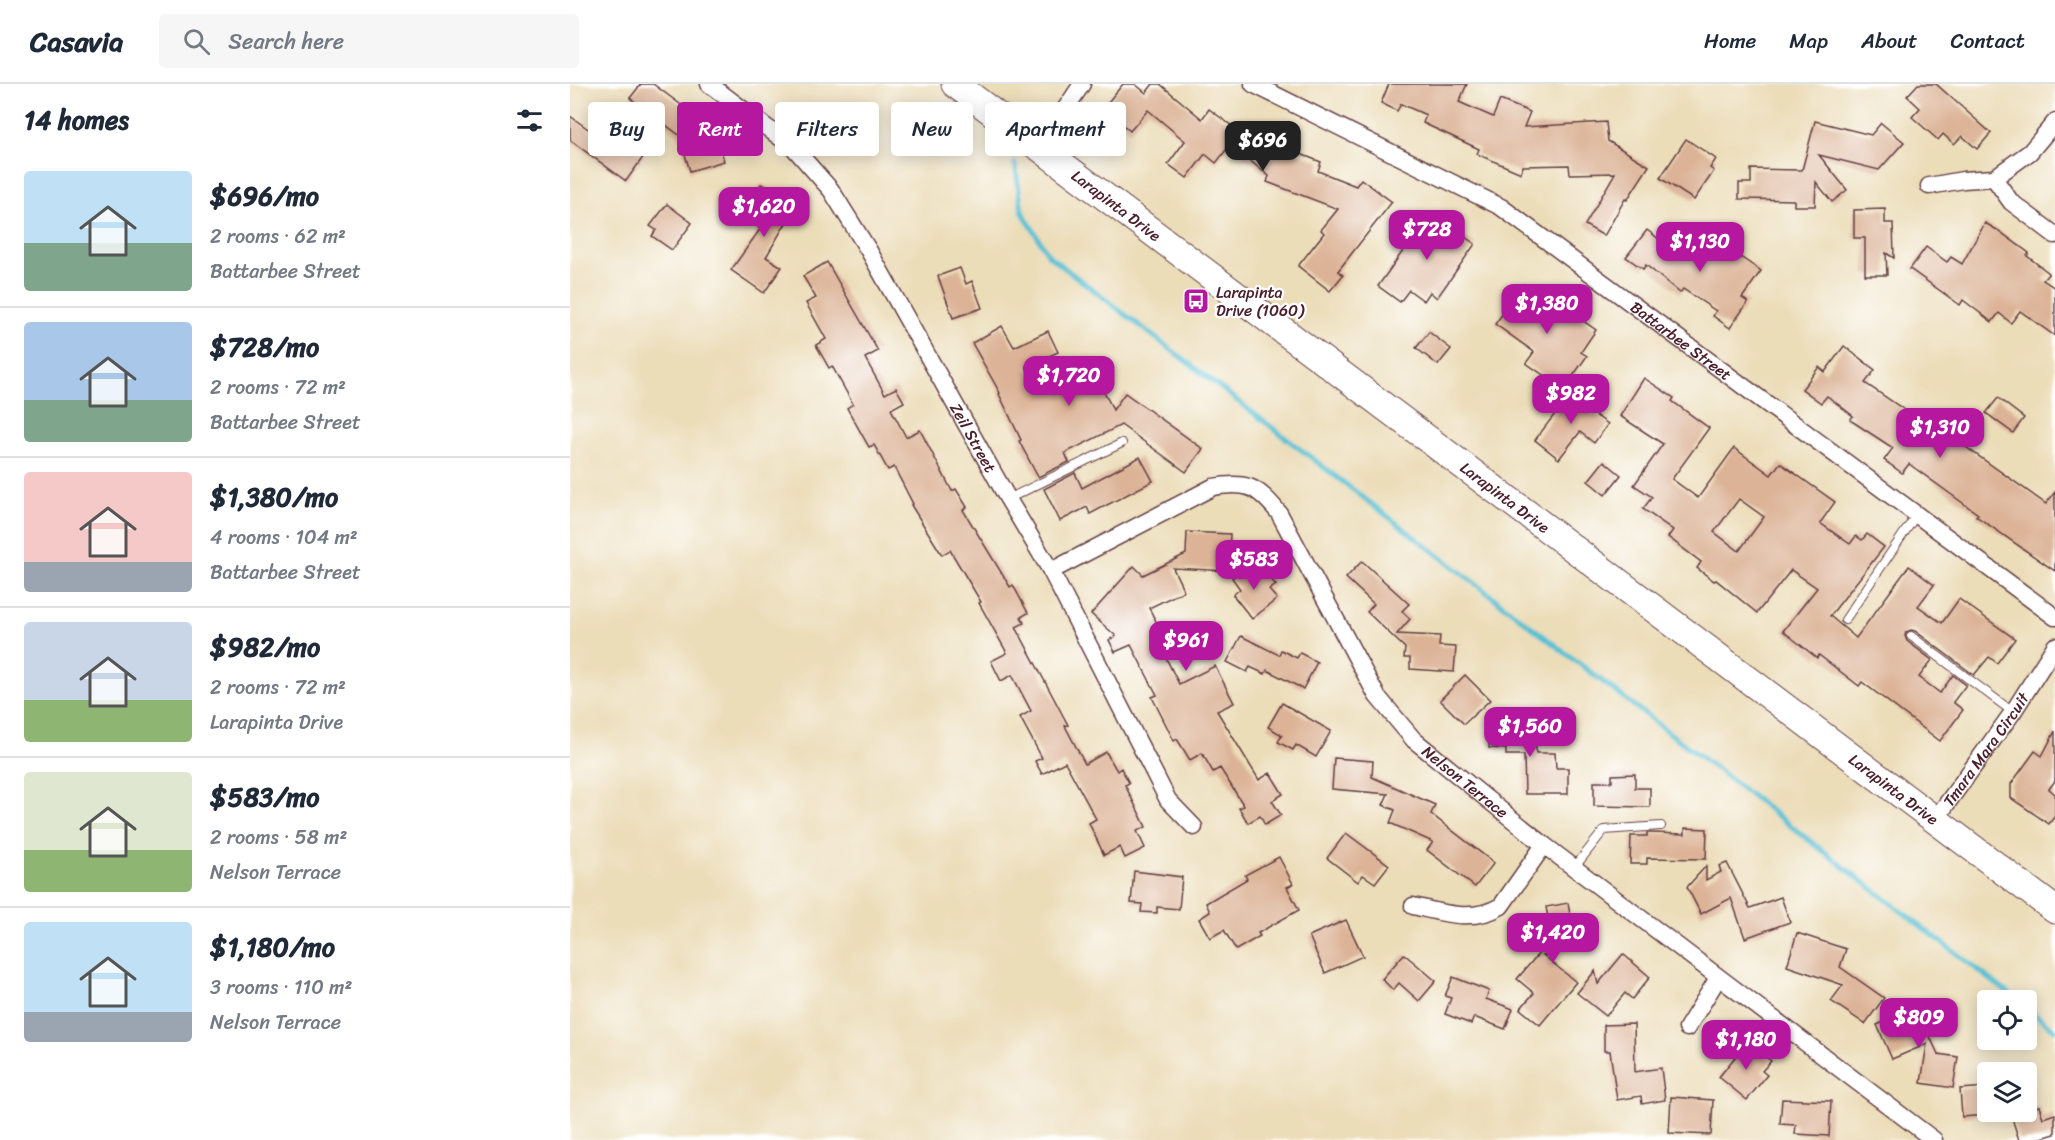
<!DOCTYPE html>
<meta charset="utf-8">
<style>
body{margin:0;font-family:Sriracha,sans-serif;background:#f6f6f7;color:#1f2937;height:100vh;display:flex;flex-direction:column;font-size:22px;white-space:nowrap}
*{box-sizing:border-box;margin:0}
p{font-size:20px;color:#747a83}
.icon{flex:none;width:33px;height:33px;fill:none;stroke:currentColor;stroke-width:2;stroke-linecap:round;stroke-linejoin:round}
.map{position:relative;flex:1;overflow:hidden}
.drawer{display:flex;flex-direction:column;background:#fff;width:570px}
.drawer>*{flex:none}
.banner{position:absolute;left:18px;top:18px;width:570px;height:54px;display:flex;gap:12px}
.fabs{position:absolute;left:1407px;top:906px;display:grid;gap:12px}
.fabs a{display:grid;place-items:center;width:60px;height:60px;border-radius:6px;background:#fff;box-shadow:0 3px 15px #0003;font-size:30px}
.price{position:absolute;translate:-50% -51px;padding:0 14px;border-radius:12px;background:#b5179e;color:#fff;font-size:20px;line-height:39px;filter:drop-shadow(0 2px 3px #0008)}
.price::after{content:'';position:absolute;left:50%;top:36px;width:18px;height:14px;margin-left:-9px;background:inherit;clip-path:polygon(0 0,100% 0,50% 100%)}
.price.on{background:#222;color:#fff}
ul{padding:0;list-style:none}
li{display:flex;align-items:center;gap:18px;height:150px;padding:0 24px}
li+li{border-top:2px solid #e0e1e3}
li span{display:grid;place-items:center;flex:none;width:168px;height:120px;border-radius:6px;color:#555}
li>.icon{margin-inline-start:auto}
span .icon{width:72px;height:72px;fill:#fffc;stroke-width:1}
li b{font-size:26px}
h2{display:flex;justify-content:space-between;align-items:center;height:72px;padding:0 24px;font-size:26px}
.pill{padding:0 21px;border-radius:6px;background:#fff;box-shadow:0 3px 15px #0003;font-size:21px;line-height:54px}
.pill.on{background:#b5179e;color:#fff}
header{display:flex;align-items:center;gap:36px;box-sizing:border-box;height:84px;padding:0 30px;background:#fff;border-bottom:2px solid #e0e1e3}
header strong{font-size:28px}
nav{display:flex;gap:33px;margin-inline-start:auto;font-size:21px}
.search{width:420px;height:54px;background:#f6f6f7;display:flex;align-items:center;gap:15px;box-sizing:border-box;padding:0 21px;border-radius:6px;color:#747a83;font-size:22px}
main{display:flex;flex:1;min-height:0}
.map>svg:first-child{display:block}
</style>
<header>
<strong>Casavia</strong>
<div class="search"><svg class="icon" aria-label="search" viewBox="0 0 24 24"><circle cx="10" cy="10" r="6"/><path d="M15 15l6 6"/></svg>Search here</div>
<nav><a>Home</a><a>Map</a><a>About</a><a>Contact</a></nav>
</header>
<main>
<section class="drawer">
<h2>14 homes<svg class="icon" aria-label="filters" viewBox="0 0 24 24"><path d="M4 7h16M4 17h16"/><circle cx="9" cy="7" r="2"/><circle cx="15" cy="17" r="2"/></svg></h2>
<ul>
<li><span style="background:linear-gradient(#bfe0f5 60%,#7fa58c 0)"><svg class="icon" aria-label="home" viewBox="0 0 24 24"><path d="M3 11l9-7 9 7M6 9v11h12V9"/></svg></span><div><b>$696/mo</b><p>2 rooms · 62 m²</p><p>Battarbee Street</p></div></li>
<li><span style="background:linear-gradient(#a9c7e8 65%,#7fa58c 0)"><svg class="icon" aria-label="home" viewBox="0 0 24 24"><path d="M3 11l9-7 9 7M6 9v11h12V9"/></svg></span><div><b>$728/mo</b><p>2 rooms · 72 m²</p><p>Battarbee Street</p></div></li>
<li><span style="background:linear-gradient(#f6c9c9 75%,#9aa5b1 0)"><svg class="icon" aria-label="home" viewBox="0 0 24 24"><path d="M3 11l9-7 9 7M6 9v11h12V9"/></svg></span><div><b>$1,380/mo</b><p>4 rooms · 104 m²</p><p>Battarbee Street</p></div></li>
<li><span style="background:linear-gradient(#c9d6e8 65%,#8fb573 0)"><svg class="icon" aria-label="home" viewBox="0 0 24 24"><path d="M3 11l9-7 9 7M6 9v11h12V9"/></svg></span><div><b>$982/mo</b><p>2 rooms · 72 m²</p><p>Larapinta Drive</p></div></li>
<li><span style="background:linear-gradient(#dfe7d0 65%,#8fb573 0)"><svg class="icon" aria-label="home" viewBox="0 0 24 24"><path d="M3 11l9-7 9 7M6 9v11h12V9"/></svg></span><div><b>$583/mo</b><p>2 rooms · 58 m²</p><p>Nelson Terrace</p></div></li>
<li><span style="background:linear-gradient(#bfe0f5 75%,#9aa5b1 0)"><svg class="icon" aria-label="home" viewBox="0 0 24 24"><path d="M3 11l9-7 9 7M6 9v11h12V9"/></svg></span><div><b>$1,180/mo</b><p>3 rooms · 110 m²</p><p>Nelson Terrace</p></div></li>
</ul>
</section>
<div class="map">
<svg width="1485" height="1056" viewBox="0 0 1485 1056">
<rect width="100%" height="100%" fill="#fff"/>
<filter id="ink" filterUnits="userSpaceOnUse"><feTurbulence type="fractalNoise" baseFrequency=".0167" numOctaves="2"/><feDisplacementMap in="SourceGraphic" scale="12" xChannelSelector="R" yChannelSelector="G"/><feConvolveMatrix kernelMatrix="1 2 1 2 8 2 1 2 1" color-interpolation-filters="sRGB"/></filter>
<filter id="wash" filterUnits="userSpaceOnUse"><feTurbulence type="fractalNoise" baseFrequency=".008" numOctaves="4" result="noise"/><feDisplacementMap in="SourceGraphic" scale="24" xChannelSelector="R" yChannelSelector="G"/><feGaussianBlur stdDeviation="1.35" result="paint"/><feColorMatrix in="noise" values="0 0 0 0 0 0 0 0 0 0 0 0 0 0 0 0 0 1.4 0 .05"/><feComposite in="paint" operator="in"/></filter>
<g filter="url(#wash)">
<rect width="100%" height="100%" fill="#ecddb9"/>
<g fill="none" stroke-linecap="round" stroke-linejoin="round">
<!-- stream -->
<g stroke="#57c0d3" stroke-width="5">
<path d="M445 79 452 127 479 172 1447 916"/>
<path d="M1456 924 1485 946"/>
</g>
</g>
<g id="blocks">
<!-- building -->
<g fill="#dcb396" fill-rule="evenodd">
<path d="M71 0H83L137 40 143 38 154 77 120 87 109 51 60 14Z"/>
<path d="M553 0H565L576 9 583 0H590L632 35 639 25 681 56 687 48 700 58 751 78 748 87 786 102 791 95 822 118 768 187 773 191 760 207 728 182 754 149 751 146 768 125 697 98 699 92 660 61 646 79 635 70 617 94 598 80 615 57 578 26 560 47 533 24Z"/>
<path d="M819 0H897L889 18 923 33 930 16 960 28 954 43 1036 38 1038 57 1079 82 1057 116 1055 115 1034 152 1015 141 1045 89 1000 90 999 81 953 82 951 89 907 70 909 65 853 39 856 31 831 20 827 27 811 19Z"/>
<path d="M1348 0H1366L1421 49 1407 65 1392 52 1384 60 1373 50 1368 56 1342 33 1350 24 1337 12Z"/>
<path d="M0 32 46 65 52 56 74 72 56 97 0 56Z"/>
<path d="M1245 37 1301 51 1311 39 1334 58 1309 86 1249 71 1277 106 1262 118 1246 98 1245 122H1224V116L1169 115V99H1181V85L1232 86Z"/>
<path d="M1116 55 1146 75 1140 84 1144 87 1124 116 1090 94Z"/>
<path d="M191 100 227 120 196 173 212 183 194 209 161 186 191 144 182 139 189 128 179 122Z"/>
<path d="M97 120 122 139 102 166 82 152 86 146 80 142Z"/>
<path d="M1315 125V139H1323L1324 174 1316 169 1317 191H1295V154H1284V126Z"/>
<path d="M860 129 905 160 867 214 860 208 854 217 839 206 830 218 808 202Z"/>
<path d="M1415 139 1429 147 1459 169 1457 172 1479 189 1473 196 1485 204V252L1450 227 1441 239 1429 229 1422 238 1393 216 1390 221 1340 185 1356 163 1377 178 1381 173 1392 180Z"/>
<path d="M1077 146 1109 170 1126 149 1156 173 1160 166 1191 187 1172 214 1178 218 1160 244 1143 232 1146 227 1113 205 1110 209 1076 181 1073 185 1056 173Z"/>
<path d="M257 178 308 267 295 274 315 310 326 304 334 318 321 325 336 353 350 346 382 407 386 405 397 423 393 426 440 503 443 501 458 529 451 533 454 539 446 543 498 641 495 642 515 680 536 668 547 687 551 684 559 699 555 701 576 743 567 747 575 764 555 774 550 763 534 771 519 739 526 735 495 678 472 690 465 677 472 674 450 633 461 627 442 591 431 597 421 577 437 569 409 519 411 518 380 466 372 471 341 421 343 420 324 383 318 386 304 361 299 363 277 324 283 320 262 282 259 284 246 261 256 255 236 219 246 214 233 192Z"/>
<path d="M390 184 396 200 402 197 412 224 383 234 368 192Z"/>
<path d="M954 200 1000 233 1002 229 1026 246 1011 268 1017 272 994 305 956 279 964 268 925 240Z"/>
<path d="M432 242 444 263 478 247 488 268 456 282 467 307 521 281 543 326 555 309 633 365 616 388 551 341 495 369 499 378 468 393 449 357 451 356 429 310 430 309 402 259Z"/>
<path d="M859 248 881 265 868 281 846 264Z"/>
<path d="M1274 262 1305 286 1295 299 1339 329 1333 337 1364 359 1379 338 1392 348 1386 356 1476 420 1485 408V487L1406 432 1408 430 1339 380 1332 389 1314 376 1323 364 1280 336 1283 332 1257 312 1251 319 1232 305 1249 283 1255 288Z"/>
<path d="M1074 294 1104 314 1102 317 1139 344 1102 395 1128 414 1164 364 1201 391 1210 379 1265 418 1250 439 1280 460 1286 452 1292 456 1297 450 1314 463 1260 532 1286 554 1339 482 1364 501 1348 522 1372 539 1389 515 1445 555 1427 579 1419 573 1404 591 1345 547 1341 546 1336 548 1335 552 1337 557 1362 576 1349 593 1370 609 1383 591 1396 601 1383 618 1393 626 1370 657 1292 598 1289 602 1249 571 1247 574 1213 547 1247 504 1221 486 1187 529 1146 496 1144 497 1127 484 1131 478 1098 453 1103 446 1073 425 1082 413 1064 401 1093 360 1050 332ZM1169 415 1194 433 1169 467 1144 448Z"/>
<path d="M1004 305 1023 319 1018 326 1038 340 1024 359 1010 348 989 375 965 356Z"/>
<path d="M1428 314 1454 334 1443 349 1416 329Z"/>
<path d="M570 373 583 397 520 430 517 423 490 437 474 405 505 389 512 404Z"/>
<path d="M1034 377 1051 391 1035 411 1018 397Z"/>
<path d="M617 448 660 450 658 487 603 484 614 507 579 524 598 560 591 564 609 600 645 582 664 619 647 627 689 696 700 689 713 710 702 717 711 731 695 741 690 732 678 739 669 724 674 722 650 684 643 688 632 669 620 676 607 655 604 657 582 613 587 611 561 561 545 568 539 556 546 552 521 530 564 482 573 491 616 470Z"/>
<path d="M792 477 839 520 832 527 840 535 827 550 870 552 869 562 886 563 884 588 840 585V574H834L835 564 797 528 804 520 776 494Z"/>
<path d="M690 482 706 501 699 506 707 515 682 535 663 511 670 505 662 494 676 483 681 489Z"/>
<path d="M671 552 709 571 711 566 727 574 730 569 747 578 733 605 697 586 695 590 680 583 677 588 657 578Z"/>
<path d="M895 591 920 616 894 640 870 616Z"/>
<path d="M712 619 761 647 746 673 726 661 723 666 708 658 712 651 698 643Z"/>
<path d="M920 636H950V644L966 645V669H985L986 684H998V710H955L954 671H936V665L919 664Z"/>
<path d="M1485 647V697L1479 705 1485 710V732L1479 740 1441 714V700L1465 667 1472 672Z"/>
<path d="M764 674 803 677 802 693 865 721 861 730 924 779 905 803 857 766 863 758 820 739 825 726 813 721 818 710 762 705Z"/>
<path d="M1065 690V704H1080V723L1024 722V698H1042V691Z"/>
<path d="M1115 744 1137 745 1136 775 1077 774V780H1060L1061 752H1077V749H1079L1115 750Z"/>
<path d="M776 749 819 781 805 799 793 791 788 798 757 774Z"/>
<path d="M709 773 723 800 717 803 729 826 688 849 690 852 666 866 654 846 640 854 629 835 640 828 636 819 677 795 675 791Z"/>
<path d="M1157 779 1180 824 1211 813 1220 838 1175 854 1161 814 1131 830 1117 803 1136 782V796L1151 788 1149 782Z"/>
<path d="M564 787 612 793 609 825 587 823V829L571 828 572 820 561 819Z"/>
<path d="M998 819 1001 836 1015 833 1020 862 973 871 1006 898 970 941 950 925 964 909 947 895 982 854 976 823Z"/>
<path d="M776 836 793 872 755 889 739 852Z"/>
<path d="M1227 849 1276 865 1270 883 1314 914 1295 940 1261 917 1273 901 1217 882Z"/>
<path d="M834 870 866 897 849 917 829 899 823 906 812 895Z"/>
<path d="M1053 870 1080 893 1062 915 1055 909 1036 932 1007 909 1025 887 1028 900Z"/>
<path d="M883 893 919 907 916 915 943 925 935 945 904 933 901 940 875 930 881 914 875 912Z"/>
<path d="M1329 931 1332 939 1350 931 1368 970 1388 973 1383 1004 1351 999 1357 960 1322 975 1307 941Z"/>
<path d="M1064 940 1065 988 1091 984 1095 1016 1072 1020 1071 1012 1047 1016 1040 967H1034V941Z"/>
<path d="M1177 958 1201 977 1192 987 1197 991 1177 1016 1149 993Z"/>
<path d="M1418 1003V1031L1392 1033 1390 1005Z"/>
<path d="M1101 1013 1143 1016 1141 1051 1099 1049Z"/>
<path d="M1212 1015 1261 1017 1259 1052 1225 1050 1226 1041 1210 1040Z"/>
<path d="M1469 1022 1473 1034 1485 1030V1050L1465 1056H1449L1440 1028H1456V1026Z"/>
</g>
</g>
</g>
<g filter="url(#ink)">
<use href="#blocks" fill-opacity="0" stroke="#623c40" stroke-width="1.5"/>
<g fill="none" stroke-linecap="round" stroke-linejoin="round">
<!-- lane casing -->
<g stroke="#623c40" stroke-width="10">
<g id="lane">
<path d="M438 415 552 359"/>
<path d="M1275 536 1347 430"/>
<path d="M1341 552 1443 628"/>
<path d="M1004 784 1034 746 1091 742"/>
</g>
</g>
<!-- street casing -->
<g stroke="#623c40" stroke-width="19">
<g id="street">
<path id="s1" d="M139 0 224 64 261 106 299 167 438 415 481 487 598 716 624 743"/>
<path id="s2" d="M683 0 931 123 1485 533"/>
<path d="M470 63 512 0"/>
<path d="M1424 94 1441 118 1485 151"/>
<path d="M1359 102 1393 96 1424 94 1460 68 1485 38"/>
<path id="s3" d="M481 487 643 403C677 397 687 402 709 429L807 612 844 656 974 761 1364 1056"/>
<path id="s4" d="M1365 736 1443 628 1485 562"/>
<path d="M843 822C874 829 902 839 931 822L974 761"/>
<path d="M1117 944 1148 894"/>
</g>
</g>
<!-- primary casing -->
<g stroke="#623c40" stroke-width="29">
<g id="primary">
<path id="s5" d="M385 0 1485 826"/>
</g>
</g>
<!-- lane -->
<use href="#lane" stroke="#fff" stroke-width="8"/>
<!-- street -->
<use href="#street" stroke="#fff" stroke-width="16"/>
<!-- primary -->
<use href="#primary" stroke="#fff" stroke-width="27"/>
</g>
</g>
<!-- icons -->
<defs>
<g id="bus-square" transform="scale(1.35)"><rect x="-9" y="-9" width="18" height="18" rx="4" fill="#b5179e" stroke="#fff"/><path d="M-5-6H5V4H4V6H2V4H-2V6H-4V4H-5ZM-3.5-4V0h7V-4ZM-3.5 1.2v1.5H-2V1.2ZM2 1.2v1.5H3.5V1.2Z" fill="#fff"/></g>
</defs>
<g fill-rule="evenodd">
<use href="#bus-square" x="626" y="217"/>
</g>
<g text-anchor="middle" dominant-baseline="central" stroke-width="4.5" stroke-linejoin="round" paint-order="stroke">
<!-- street labels -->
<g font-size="16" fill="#4a1f2b" stroke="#fff">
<text stroke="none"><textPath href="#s5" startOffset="202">Larapinta Drive</textPath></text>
<text stroke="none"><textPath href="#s2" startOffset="501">Battarbee Street</textPath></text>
<text stroke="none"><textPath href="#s1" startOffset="448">Zeil Street</textPath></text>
<text stroke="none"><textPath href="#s5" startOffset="688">Larapinta Drive</textPath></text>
<text stroke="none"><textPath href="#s4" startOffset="87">Tmara Mara Circuit</textPath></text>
<text stroke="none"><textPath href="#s3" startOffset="590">Nelson Terrace</textPath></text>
<text stroke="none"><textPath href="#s5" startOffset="1174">Larapinta Drive</textPath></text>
</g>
<!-- poi labels -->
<g font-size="16" fill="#4a1f2b" stroke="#fff" text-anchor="start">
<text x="646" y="208">Larapinta<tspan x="646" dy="18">Drive (1060)</tspan></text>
</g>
</g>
</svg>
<div class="fabs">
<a><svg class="icon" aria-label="locate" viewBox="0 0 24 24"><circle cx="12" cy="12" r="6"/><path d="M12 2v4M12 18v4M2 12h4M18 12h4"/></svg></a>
<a><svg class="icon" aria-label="layers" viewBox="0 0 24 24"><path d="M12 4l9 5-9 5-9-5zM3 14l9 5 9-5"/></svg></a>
</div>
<b class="price on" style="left:693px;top:88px">$696</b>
<b class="price" style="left:194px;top:154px">$1,620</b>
<b class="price" style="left:857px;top:177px">$728</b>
<b class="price" style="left:1130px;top:189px">$1,130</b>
<b class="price" style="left:977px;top:251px">$1,380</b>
<b class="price" style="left:499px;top:323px">$1,720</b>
<b class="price" style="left:1001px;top:341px">$982</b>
<b class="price" style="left:1370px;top:375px">$1,310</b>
<b class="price" style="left:684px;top:507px">$583</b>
<b class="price" style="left:616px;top:588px">$961</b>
<b class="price" style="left:960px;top:674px">$1,560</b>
<b class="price" style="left:983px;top:880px">$1,420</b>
<b class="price" style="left:1349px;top:965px">$809</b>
<b class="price" style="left:1176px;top:987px">$1,180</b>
<div class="banner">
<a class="pill">Buy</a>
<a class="pill on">Rent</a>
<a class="pill">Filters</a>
<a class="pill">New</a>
<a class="pill">Apartment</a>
</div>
</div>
</main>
